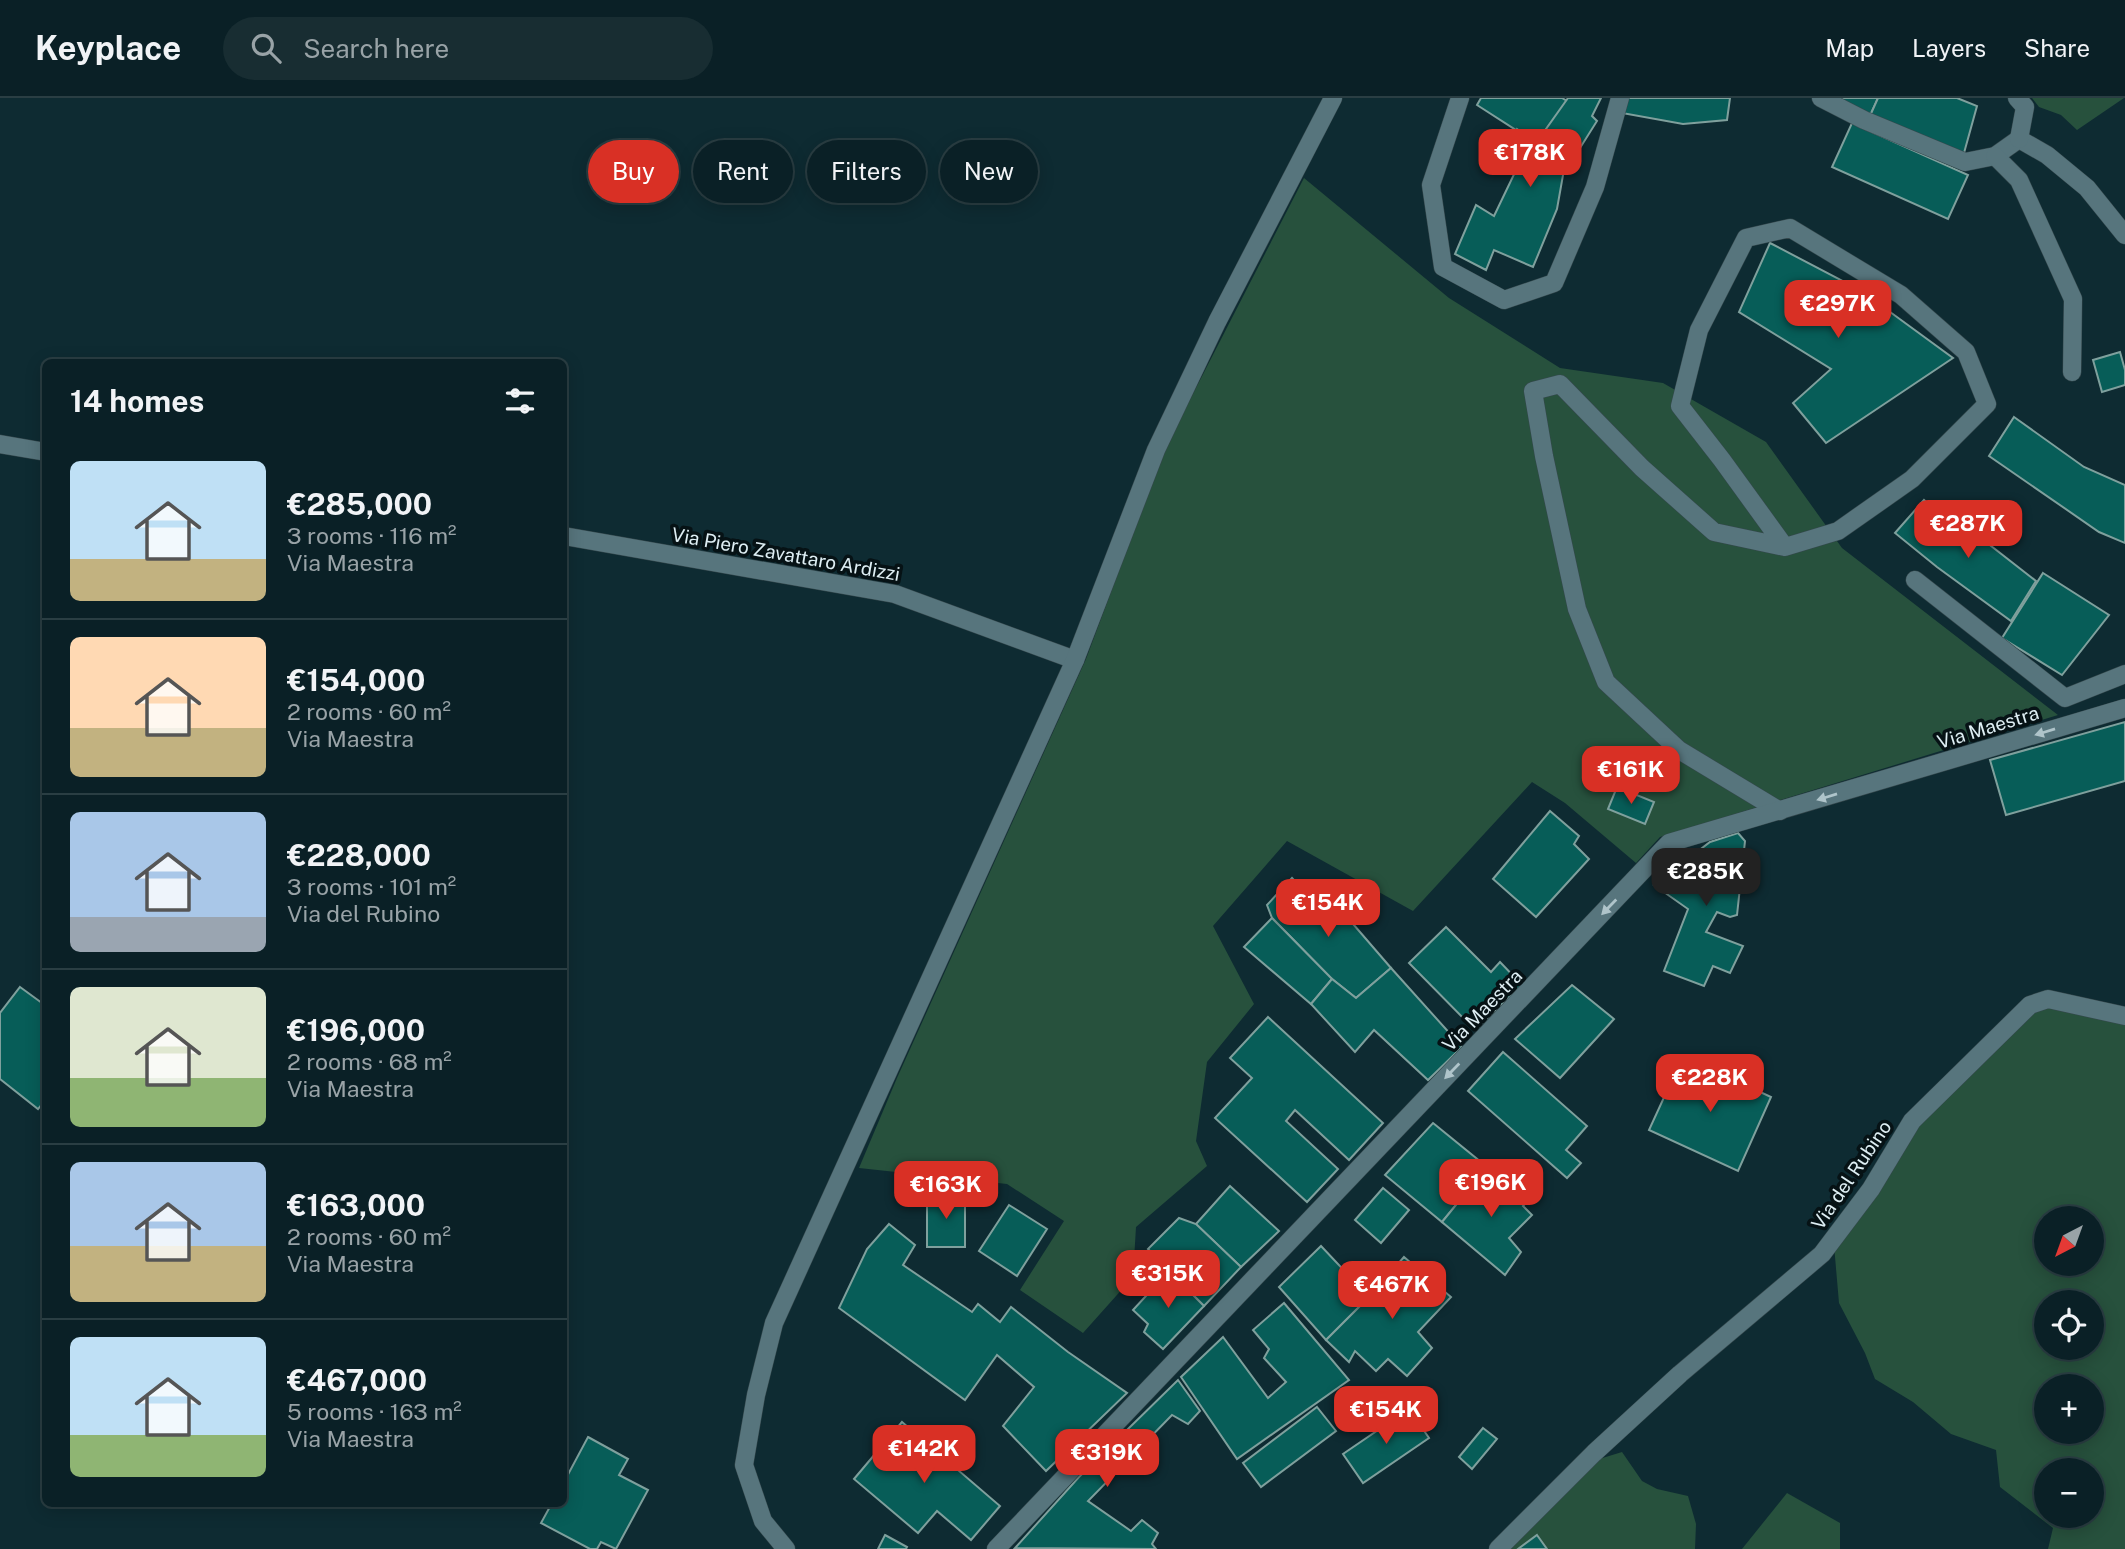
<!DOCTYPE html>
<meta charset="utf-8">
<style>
body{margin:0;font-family:"Public Sans",sans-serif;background:#182d32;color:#f1f3f6;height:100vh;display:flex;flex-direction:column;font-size:26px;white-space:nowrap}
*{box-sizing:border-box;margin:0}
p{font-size:23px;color:#99a3a7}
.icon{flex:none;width:38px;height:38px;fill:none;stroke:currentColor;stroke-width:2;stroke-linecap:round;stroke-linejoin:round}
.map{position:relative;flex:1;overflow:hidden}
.sheet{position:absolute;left:42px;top:261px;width:525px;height:1148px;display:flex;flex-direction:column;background:#0a2026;border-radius:10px;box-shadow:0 4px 18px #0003,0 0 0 2px #2a3e43}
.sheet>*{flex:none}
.top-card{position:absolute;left:588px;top:42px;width:665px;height:63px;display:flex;gap:14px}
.needle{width:46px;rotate:221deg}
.tools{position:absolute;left:2034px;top:1108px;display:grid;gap:14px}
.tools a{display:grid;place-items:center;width:70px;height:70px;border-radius:50%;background:#0a2026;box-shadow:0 4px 18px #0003,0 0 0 2px #2a3e43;font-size:35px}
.price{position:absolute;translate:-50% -60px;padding:0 16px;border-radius:14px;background:#d93025;color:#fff;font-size:23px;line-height:46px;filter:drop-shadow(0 2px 4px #0008)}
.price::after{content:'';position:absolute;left:50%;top:42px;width:21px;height:16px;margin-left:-10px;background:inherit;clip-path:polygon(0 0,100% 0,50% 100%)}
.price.active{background:#222;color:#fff}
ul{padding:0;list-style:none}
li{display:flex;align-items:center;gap:21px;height:175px;padding:0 28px}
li+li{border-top:2px solid #2a3e43}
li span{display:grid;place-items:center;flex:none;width:196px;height:140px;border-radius:10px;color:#555}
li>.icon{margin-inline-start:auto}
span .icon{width:84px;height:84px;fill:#fffc;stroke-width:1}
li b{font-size:30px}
h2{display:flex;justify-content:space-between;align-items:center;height:84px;padding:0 28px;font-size:30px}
.tag{padding:0 24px;border-radius:32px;background:#0a2026;box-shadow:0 4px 18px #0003,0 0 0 2px #2a3e43;font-size:24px;line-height:63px}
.tag.active{background:#d93025;color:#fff}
header{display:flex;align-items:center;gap:42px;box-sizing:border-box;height:98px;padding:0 35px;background:#0a2026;border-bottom:2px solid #2a3e43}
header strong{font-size:33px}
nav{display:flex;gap:38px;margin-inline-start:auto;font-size:24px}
.search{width:490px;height:63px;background:#182d32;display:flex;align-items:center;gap:18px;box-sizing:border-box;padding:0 24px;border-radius:38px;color:#99a3a7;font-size:26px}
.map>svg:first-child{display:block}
</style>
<header>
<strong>Keyplace</strong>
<div class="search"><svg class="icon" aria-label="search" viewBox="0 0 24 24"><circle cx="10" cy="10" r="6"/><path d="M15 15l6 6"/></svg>Search here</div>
<nav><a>Map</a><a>Layers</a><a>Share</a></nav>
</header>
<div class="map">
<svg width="2125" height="1451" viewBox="0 0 2125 1451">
<rect width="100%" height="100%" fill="#0e2b32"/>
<!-- green -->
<g fill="#27513d" fill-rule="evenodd">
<path d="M2032 0H2124L2077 32 2061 17 2039 9Z"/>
<path d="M1304 80 1449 200 1560 270 1663 285 1766 344 1842 450 2058 617 1660 739 1636 765 1565 705 1532 684 1413 813 1287 743 1213 828 1254 906 1207 964 1196 1043 1207 1068 1136 1129 1133 1179 1083 1235 1020 1192 1064 1123 1007 1086 859 1070 897 980 1086 561 1164 352Z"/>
<path d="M2048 904 2125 921V1451H2048L2053 1430 2000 1389 1996 1352 1951 1336 1913 1304 1875 1281 1865 1255 1839 1205 1834 1147 1899 1062 1917 1028 2032 911ZM2046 1120H2091V1166H2046ZM2046 1204H2091V1250H2046ZM2046 1288H2091V1334H2046ZM2046 1372H2091V1418H2046Z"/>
<path d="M1622 1354 1642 1383 1657 1391 1688 1398 1696 1426 1695 1451H1506L1596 1362Z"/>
<path d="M1787 1395 1840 1425V1451H1742Z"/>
</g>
<!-- building -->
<g fill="#075d58" stroke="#7fa09d" stroke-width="2">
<path d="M1481 0H1562L1567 3 1536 45 1477 7Z"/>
<path d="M1568 0H1601L1592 18 1597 23 1563 77 1557 111 1533 169 1494 152 1486 172 1455 156 1476 107 1494 118 1518 68 1504 58 1517 31 1536 45Z"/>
<path d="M1626 0H1730L1727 22 1683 26 1622 15Z"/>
<path d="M1839 0H1878L1869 20Z"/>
<path d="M1878 0H1957L1977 8 1964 55 1869 20Z"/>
<path d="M1852 25 1968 77 1948 121 1832 69Z"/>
<path d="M1770 145 1860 192 1953 260 1826 345 1793 305 1831 271 1739 214Z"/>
<path d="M2120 254 2125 272V287L2102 294 2093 262Z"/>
<path d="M2014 319 2084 369 2125 387V445L2099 434 1989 358Z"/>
<path d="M1924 402 1963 437 1968 430 2036 483 2011 523 1937 469 1895 435Z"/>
<path d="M2043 475 2109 517 2062 577 2002 540Z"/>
<path d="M2125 624V683L2006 717 1990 662Z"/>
<path d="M1617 689 1654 704 1645 726 1608 711Z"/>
<path d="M1550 713 1579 738 1574 746 1589 761 1536 819 1493 781Z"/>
<path d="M1738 735 1745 743 1737 817 1730 819 1717 814 1706 834 1743 848 1730 875 1713 868 1704 888 1664 873 1688 811 1654 787 1710 744Z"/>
<path d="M1292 780 1325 816 1335 805 1391 870 1356 900 1332 881 1272 820 1267 807Z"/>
<path d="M1272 820 1332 881 1311 906 1244 849Z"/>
<path d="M1446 829 1491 874 1500 864 1522 887 1475 932 1409 865Z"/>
<path d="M1391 870 1462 949 1428 982 1374 932 1355 954 1311 906 1332 881 1356 900Z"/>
<path d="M1572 887 1614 921 1560 980 1515 941Z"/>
<path d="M20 889 46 908V1001L38 1011 0 981V915Z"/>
<path d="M1268 919 1383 1025 1349 1062 1295 1012 1286 1023 1338 1071 1307 1104 1215 1020 1252 980 1230 960Z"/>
<path d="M1503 954 1587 1028 1566 1052 1581 1065 1567 1080 1468 993Z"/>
<path d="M1683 958 1771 999 1738 1073 1649 1032Z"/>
<path d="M1433 1025 1487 1069 1442 1124 1385 1077Z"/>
<path d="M1487 1069 1530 1100 1523 1108 1532 1117 1509 1140 1521 1154 1505 1177 1442 1124Z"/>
<path d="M1230 1088 1279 1133 1241 1169 1196 1126Z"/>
<path d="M1383 1090 1409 1112 1381 1145 1355 1122Z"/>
<rect x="927" y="1097" width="38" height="52"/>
<path d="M1009 1107 1047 1131 1017 1178 979 1153Z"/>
<path d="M1179 1120 1196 1126 1241 1169 1204 1208 1148 1151Z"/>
<path d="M889 1126 915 1147 903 1167 972 1214 978 1206 1000 1224 1011 1209 1068 1254 1127 1295 1046 1373 1003 1328 1034 1289 997 1257 965 1302 839 1210 867 1151Z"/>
<path d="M1321 1148 1369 1199 1326 1242 1279 1189Z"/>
<path d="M1404 1159 1451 1199 1418 1234 1432 1250 1407 1278 1388 1261 1376 1273 1355 1253 1349 1264 1326 1242 1369 1199Z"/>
<path d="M1169 1173 1204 1208 1163 1251 1144 1234 1148 1226 1133 1212Z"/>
<path d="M1284 1205 1349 1282 1237 1361 1181 1279 1223 1239 1268 1300 1286 1284 1264 1260 1269 1251 1253 1232Z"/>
<path d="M1178 1282 1200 1313 1188 1326 1172 1317 1088 1403 1131 1433 1142 1422 1158 1435 1152 1446 1156 1451 1015 1450 1079 1379Z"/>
<path d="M1317 1309 1336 1333 1261 1389 1243 1365Z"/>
<path d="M1409 1311 1429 1340 1363 1385 1343 1356Z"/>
<path d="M902 1324 1000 1408 971 1442 937 1413 918 1435 854 1381Z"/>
<path d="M1483 1330 1497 1341 1472 1371 1459 1359Z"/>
<path d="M588 1339 628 1361 619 1377 648 1392 616 1451 601 1444 597 1451H590L541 1425 552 1405H564V1384Z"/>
<path d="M885 1437 907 1449 906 1451H878Z"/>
<path d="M1537 1437 1547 1451H1518Z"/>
</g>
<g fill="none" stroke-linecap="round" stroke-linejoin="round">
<!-- minor casing -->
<g stroke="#35484d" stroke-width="19">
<g id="minor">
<path d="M1460 0 1431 87 1443 169 1504 202 1554 185 1595 89 1620 0"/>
<path d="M1821 0 1864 22 1965 64 1995 58 2019 41 2047 57 2087 90 2125 137"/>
<path d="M2017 0 2025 9 2019 41"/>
<path d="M1995 58 2019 82 2073 201 2072 274"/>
<path d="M0 346 46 354"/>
<path d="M564 438 895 496 1075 562"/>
<path d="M1915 482 2065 600 2125 576"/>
<path d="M1780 713 1679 652 1606 584 1577 511 1544 358 1533 293 1560 286 1642 370 1714 434 1785 449 1838 433 1912 381 1987 306 1966 254 1901 197 1790 130 1746 140 1699 232 1680 308 1722 362 1785 449"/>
<path d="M786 1451 763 1423 744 1367 756 1297 774 1225 1075 562 1156 352 1217 224 1333 0"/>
<path d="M996 1451 1669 745 2125 610"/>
<path d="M1498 1451 1594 1355 1680 1276 1822 1156 1871 1091 1912 1023 2030 907 2048 901 2125 918"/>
</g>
</g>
<!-- minor -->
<use href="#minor" stroke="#57757d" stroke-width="18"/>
</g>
<!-- one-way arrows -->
<defs><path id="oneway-solid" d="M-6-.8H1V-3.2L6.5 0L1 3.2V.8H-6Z" transform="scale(1.75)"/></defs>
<g fill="#afc4ca">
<use href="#oneway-solid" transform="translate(2045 634) rotate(163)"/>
<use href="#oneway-solid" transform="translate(1827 699) rotate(163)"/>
<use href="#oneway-solid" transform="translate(1609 809) rotate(134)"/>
<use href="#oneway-solid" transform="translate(1452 973) rotate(134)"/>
</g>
<g text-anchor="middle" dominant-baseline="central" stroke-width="7" stroke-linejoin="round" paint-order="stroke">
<!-- street labels -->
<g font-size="19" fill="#deeef3" stroke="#061215">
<text transform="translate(786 456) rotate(10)">Via Piero Zavattaro Ardizzi</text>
<text transform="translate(1988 629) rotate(-17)">Via Maestra</text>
<text transform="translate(1482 912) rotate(-46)">Via Maestra</text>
<text transform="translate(1851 1077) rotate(-56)">Via del Rubino</text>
</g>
</g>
</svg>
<div class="tools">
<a><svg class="needle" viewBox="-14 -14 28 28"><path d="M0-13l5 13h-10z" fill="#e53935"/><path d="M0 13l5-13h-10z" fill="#99a3a7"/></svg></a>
<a><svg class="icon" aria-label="locate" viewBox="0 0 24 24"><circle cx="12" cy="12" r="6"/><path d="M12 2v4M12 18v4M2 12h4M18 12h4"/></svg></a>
<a>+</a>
<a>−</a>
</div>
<b class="price" style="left:1530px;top:91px">€178K</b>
<b class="price" style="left:1838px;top:242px">€297K</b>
<b class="price" style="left:1968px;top:462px">€287K</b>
<b class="price" style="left:1631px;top:708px">€161K</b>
<b class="price active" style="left:1706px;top:810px">€285K</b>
<b class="price" style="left:1328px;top:841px">€154K</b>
<b class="price" style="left:1710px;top:1016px">€228K</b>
<b class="price" style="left:1491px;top:1121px">€196K</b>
<b class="price" style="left:946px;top:1123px">€163K</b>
<b class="price" style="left:1168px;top:1212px">€315K</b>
<b class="price" style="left:1392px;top:1223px">€467K</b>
<b class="price" style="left:1386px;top:1348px">€154K</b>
<b class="price" style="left:924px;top:1387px">€142K</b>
<b class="price" style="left:1107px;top:1391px">€319K</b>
<div class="top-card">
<a class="tag active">Buy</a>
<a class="tag">Rent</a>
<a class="tag">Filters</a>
<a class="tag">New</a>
</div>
<section class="sheet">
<h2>14 homes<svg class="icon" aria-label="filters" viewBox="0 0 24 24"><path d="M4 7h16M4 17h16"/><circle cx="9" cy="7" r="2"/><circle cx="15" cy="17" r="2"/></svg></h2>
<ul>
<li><span style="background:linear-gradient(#bfe0f5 70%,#c2b280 0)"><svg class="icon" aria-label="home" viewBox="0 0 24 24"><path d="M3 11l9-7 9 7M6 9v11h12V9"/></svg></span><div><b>€285,000</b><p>3 rooms · 116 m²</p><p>Via Maestra</p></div></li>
<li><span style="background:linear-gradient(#ffd9b3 65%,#c2b280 0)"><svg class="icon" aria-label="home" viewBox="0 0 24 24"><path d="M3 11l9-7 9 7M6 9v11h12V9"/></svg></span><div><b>€154,000</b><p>2 rooms · 60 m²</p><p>Via Maestra</p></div></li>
<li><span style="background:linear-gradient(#a9c7e8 75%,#9aa5b1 0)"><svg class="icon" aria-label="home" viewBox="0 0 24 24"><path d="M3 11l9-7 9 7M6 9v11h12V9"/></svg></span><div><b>€228,000</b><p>3 rooms · 101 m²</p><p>Via del Rubino</p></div></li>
<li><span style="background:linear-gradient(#dfe7d0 65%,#8fb573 0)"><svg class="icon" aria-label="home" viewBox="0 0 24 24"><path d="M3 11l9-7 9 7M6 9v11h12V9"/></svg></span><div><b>€196,000</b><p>2 rooms · 68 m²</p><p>Via Maestra</p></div></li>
<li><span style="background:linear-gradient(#a9c7e8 60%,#c2b280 0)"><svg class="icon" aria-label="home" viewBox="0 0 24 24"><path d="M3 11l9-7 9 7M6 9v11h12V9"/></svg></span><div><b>€163,000</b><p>2 rooms · 60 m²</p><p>Via Maestra</p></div></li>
<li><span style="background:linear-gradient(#bfe0f5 70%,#8fb573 0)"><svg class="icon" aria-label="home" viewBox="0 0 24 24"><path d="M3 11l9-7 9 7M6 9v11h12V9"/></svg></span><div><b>€467,000</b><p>5 rooms · 163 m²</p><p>Via Maestra</p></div></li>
</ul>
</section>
</div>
